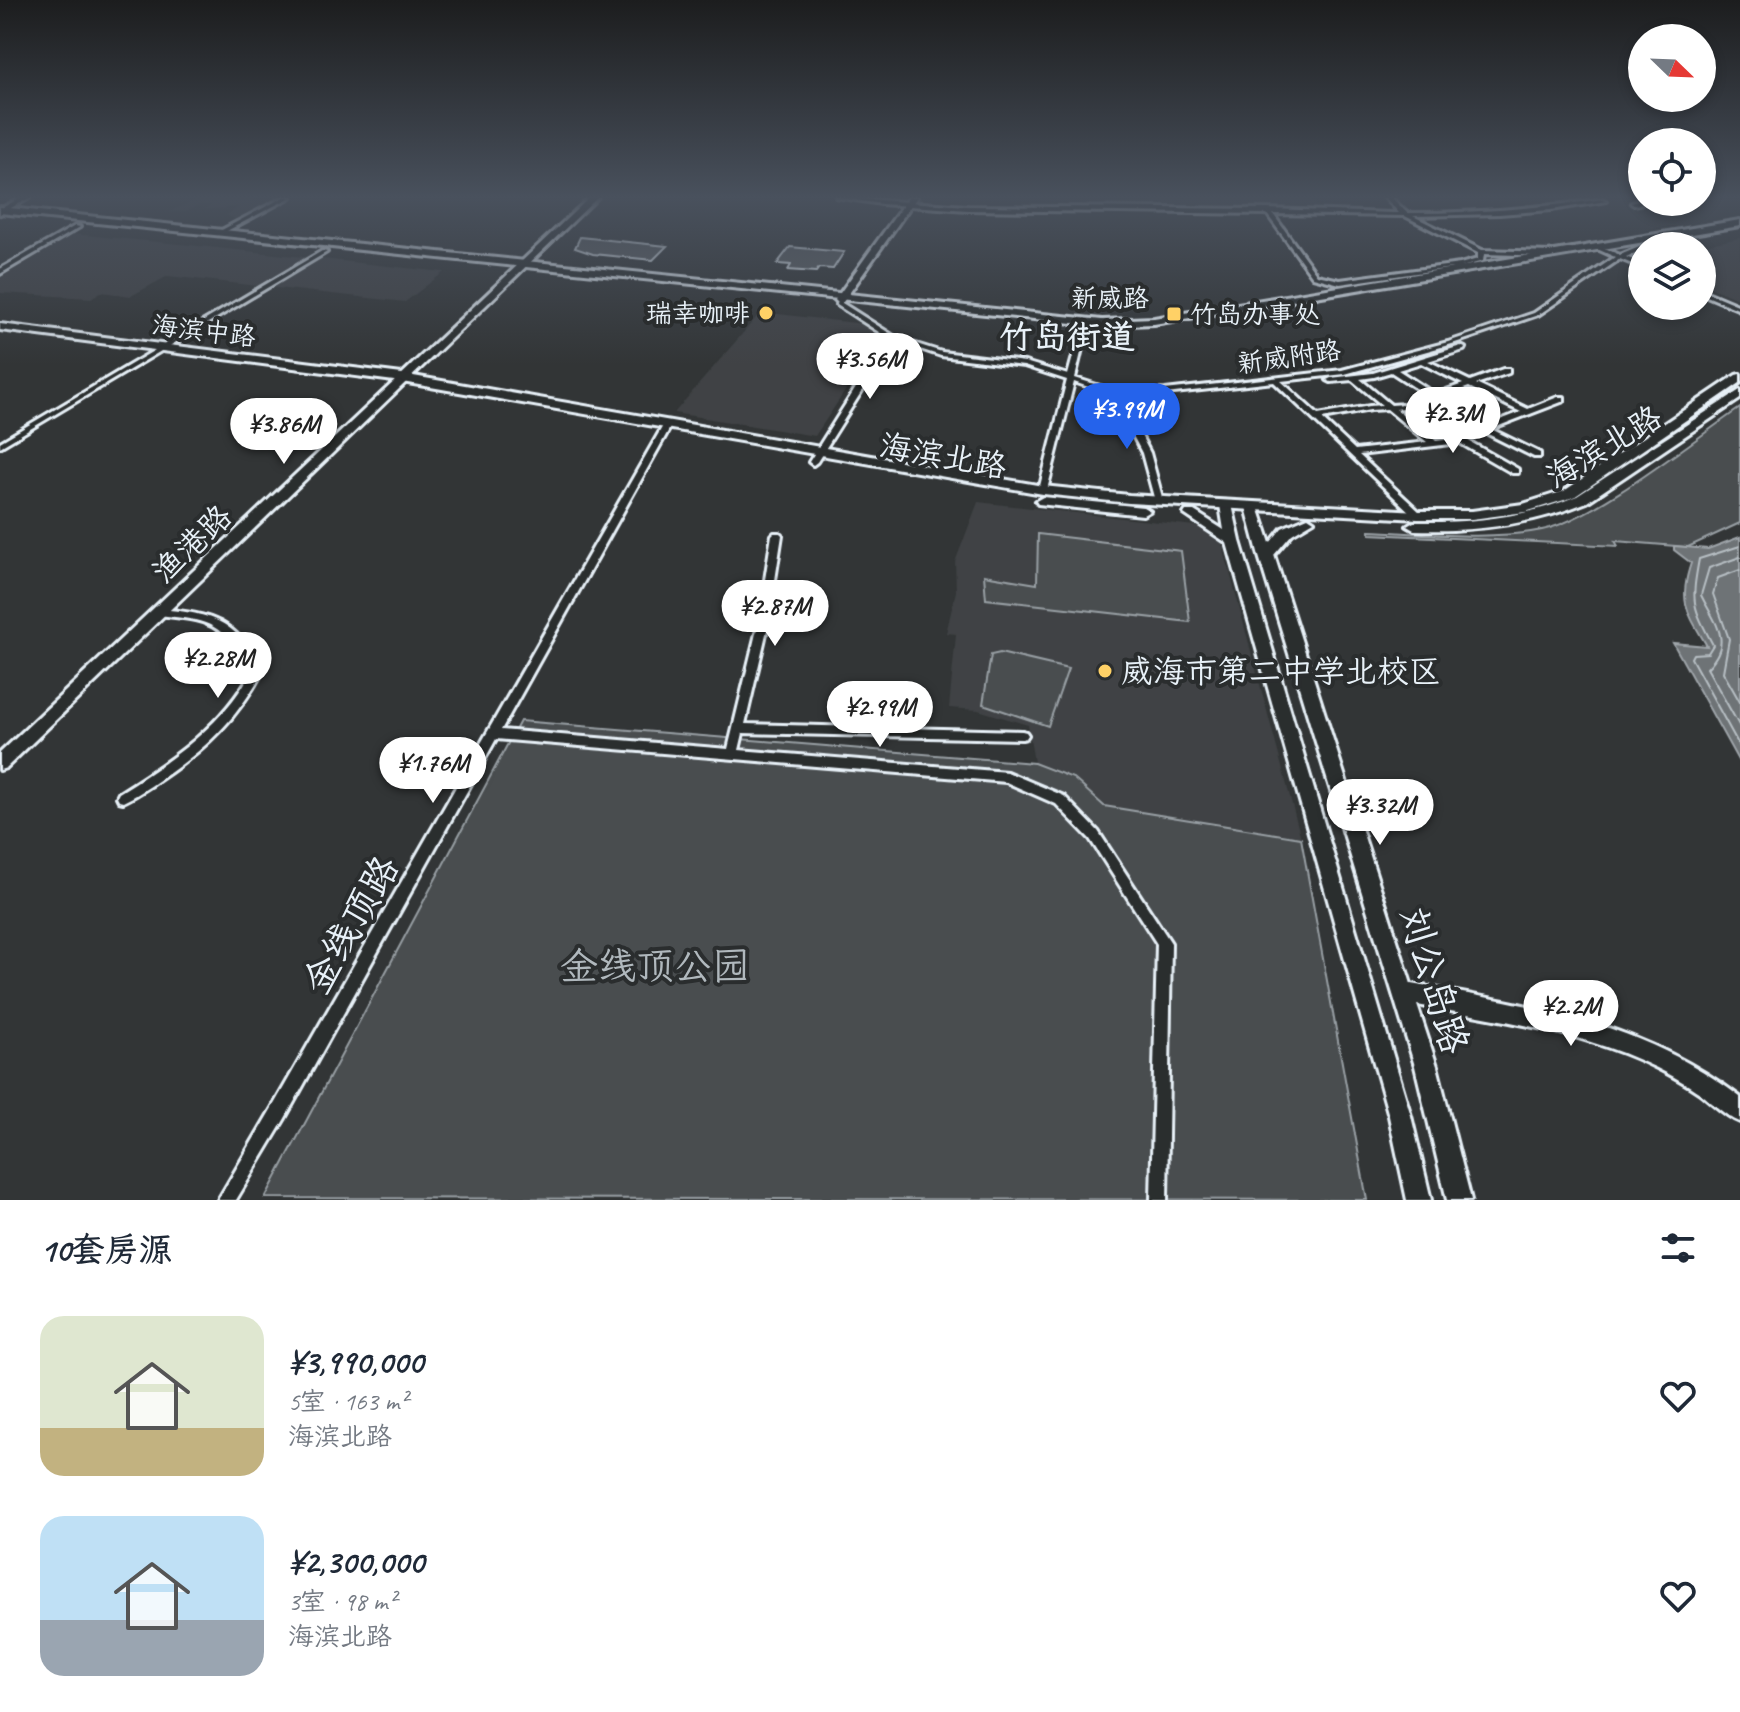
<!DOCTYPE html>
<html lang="zh">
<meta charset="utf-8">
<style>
body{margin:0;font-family:Caveat,"LXGW WenKai TC",sans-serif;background:#f2f2f3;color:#1f2937;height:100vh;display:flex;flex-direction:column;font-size:30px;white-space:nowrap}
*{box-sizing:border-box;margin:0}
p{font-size:26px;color:#747a83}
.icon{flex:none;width:44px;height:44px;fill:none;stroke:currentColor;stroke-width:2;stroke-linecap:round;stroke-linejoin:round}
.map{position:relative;height:1200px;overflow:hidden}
.details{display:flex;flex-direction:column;background:#fff;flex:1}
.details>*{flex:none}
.needle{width:52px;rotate:113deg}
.buttons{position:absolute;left:1628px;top:24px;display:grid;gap:16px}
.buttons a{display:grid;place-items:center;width:88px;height:88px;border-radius:50%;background:#fff;box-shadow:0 4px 12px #0003;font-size:40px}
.price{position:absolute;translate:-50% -68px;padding:0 18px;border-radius:28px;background:#fff;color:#222;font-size:26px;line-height:52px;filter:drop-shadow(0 2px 4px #0008)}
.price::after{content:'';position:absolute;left:50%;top:48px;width:24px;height:18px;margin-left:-12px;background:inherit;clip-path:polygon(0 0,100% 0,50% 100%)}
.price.active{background:#2563eb;color:#fff}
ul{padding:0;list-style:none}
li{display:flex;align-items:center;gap:24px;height:200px;padding:0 40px}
li span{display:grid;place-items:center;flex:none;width:224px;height:160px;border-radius:24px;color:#555}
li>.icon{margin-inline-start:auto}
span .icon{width:96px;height:96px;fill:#fffc;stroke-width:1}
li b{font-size:34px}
h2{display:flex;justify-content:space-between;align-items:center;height:96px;padding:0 40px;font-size:34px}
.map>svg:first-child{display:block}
</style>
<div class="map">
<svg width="1740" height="1200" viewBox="0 0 1740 1200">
<rect width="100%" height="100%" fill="#323536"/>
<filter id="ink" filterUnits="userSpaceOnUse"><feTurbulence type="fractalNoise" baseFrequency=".0125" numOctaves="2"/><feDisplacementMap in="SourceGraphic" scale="16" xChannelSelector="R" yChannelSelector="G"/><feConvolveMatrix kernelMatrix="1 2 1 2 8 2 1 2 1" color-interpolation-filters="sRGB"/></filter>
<g filter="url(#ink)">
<!-- built -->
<g fill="#3f4244">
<path d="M201 197H257L250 201 265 203 235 219 226 215 239 207 205 209 211 205 201 204 186 211 169 212Z"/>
<path d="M1150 197H1309L1318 207 1154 205Z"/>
<path d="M73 234 190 245 444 272 405 302 168 276 131 296 101 292 91 298 0 293V276Z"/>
<path d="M1740 238V300L1702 284V246H1699Z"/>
<path d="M761 312 864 324 882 336 815 436 674 413Z"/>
<path d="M978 502 1195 526 1208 529 1221 539 1301 838 1104 806 1073 778 1034 763 1028 725 978 710 949 708 956 634 946 633 956 591 955 562Z"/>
</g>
<!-- green -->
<g fill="#494d4f" stroke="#989fa4" stroke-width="2">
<path d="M1740 408V523L1688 547 1615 541 1618 546 1370 534V531C1423 533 1490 541 1542 530 1593 520 1693 440 1740 408Z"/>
<path d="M1038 534 1181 551 1190 622 986 599 984 575 1037 584Z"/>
<path d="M1000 653 1068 669 1048 726 983 704 991 655Z"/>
<path d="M520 721 1034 763 1073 778 1104 806 1301 838 1367 1200 265 1198Z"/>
</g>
<!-- water -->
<path fill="#6e7376" stroke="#9fa5aa" stroke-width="2" d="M1740 537V764L1673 643 1707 646C1687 612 1678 602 1691 563L1674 550V546L1708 549Z"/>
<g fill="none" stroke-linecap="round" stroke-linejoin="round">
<!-- shore -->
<g stroke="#b7bfc4" stroke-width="2">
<path d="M1740 546 1699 559C1691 603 1692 605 1713 645L1708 653 1693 654 1691 658 1740 747"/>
<path d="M1740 557 1709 568 1701 595C1715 624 1734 641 1707 668L1740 727"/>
<path d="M1740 570 1718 578 1713 594 1729 639 1723 672 1740 702"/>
</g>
</g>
<!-- building -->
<g fill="#5c6063" stroke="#e8f1f8" stroke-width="2">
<path d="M580 237 667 246 653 260 593 254 575 248Z"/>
<path d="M790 247 844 252 833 269 819 268 816 272 788 270 791 265 777 264Z"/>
</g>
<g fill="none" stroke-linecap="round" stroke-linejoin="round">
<!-- street casing -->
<g stroke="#e8f1f8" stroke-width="6">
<g id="street">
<path d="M284 197H291L221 234 216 233Z"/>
<path d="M836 197 968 206 1268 209 1394 213H1399L1385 197H1391L1407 213C1473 213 1538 208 1603 199L1606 201 1551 210 1499 214 1413 216 1482 250 1554 252 1557 254 1554 256 1484 254 1483 261 1454 269 1451 268 1340 284 1313 277 1267 214 968 210 882 204ZM1273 214 1405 216 1478 253V259L1460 264 1340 280 1317 275Z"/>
<path d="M1642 200V202H1645L1644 203 1634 205 1631 203Z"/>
<path d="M75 226 80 227 0 274V269Z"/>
<path d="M1659 239 1661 240V242L1652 246H1644Z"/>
<path d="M1595 246H1599L1620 255 1642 246V250L1626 257 1642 264V268L1620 259 1538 315 1452 344 1345 374 1281 381 1318 415 1370 406 1382 405 1352 380 1331 382 1327 380 1331 378 1373 373 1461 346 1465 348 1464 350 1428 361 1470 381 1503 369H1509V373L1476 384 1528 409 1558 397H1564V401L1491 429 1540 453V457H1534L1484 432 1465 439 1518 469V473H1512L1458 442 1451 444 1359 455 1421 513 1423 515 1421 517H1415L1274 382 1165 394 1120 395 1150 453 1163 501 1159 504 1155 501 1142 453 1112 395 1074 382 1047 490 1046 492H1040L1039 490 1067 380 1024 366 941 356 890 339 891 345 817 462 813 465 809 462 883 345 882 334 837 305 838 299H842V303L897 338 942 352 1025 362 1068 375 1082 323 1087 322 1088 323 1075 378 1116 391 1165 390 1342 370 1448 342 1534 313 1615 257 1595 248ZM1421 363 1463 384 1435 394 1398 370ZM1391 372 1428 396 1406 404 1391 405 1360 379 1374 377ZM1469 387 1521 412 1485 426 1440 397ZM1433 399 1478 429 1459 436 1417 405ZM1410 407 1452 439 1436 441 1396 409ZM1387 409 1427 442 1355 450 1322 419 1370 410Z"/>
<path d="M322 251 327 252 0 447V442Z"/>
<path d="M1702 290 1740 306V310L1702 294Z"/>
<path d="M664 424H667L671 426 501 730 728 749 758 625 772 535 774 533H780L782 535 768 625 745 724 1022 731 1026 732 1028 735 1026 738 1022 739 743 733 739 750 1007 772 1064 796 1098 831 1171 943 1167 1200H1151L1157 944 1090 839 1056 804 1006 782 496 739 284 1120 236 1200H218L272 1108Z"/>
<path d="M159 609C216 614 232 620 264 669 238 718 207 748 161 779 149 787 136 796 123 802L119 801 117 797 119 793C172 760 223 726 253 669 238 648 222 625 195 620 182 617 168 617 155 614L154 612 155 610Z"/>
</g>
</g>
<!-- secondary casing -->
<g stroke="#e8f1f8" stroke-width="6">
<g id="secondary">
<path d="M22 197H31L0 214V209Z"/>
<path d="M590 197H598L6 768 0 770V753Z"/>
<path d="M909 197H917L843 302H837L835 300Z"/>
<path d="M1226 501 1232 505 1240 541 1411 1116 1431 1200H1407L1389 1116 1227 543 1184 514 1186 511H1194L1224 530 1220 505Z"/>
<path d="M1252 503 1258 507 1270 543 1282 528 1308 517 1314 521 1292 534 1274 555 1411 984C1530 1005 1641 1021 1740 1097V1122C1725 1116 1713 1103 1700 1093 1687 1084 1671 1075 1657 1068 1583 1031 1498 1020 1417 1005L1437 1066 1471 1200H1447L1415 1066 1259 556 1246 507Z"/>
</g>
</g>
<!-- primary casing -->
<g stroke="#e8f1f8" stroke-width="6">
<g id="primary">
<path d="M0 207 1102 320 1154 318 1740 220V226L1154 324 1102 326 0 213Z"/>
<path d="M0 324 402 374 1043 486 1129 495 1418 511H1472L1523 504 1564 491 1736 375 1740 374V383L1574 497 1525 512 1472 519H1418L1129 503 1043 494 402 382 0 330Z"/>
<path d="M1740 390V399L1587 502C1531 525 1474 532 1414 530L1407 526 1414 522C1471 523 1524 518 1577 496Z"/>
<path d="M1043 497 1143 507 1150 511 1143 515 1038 504 1036 501Z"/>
</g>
</g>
<!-- street -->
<use href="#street" fill="#2a2d2e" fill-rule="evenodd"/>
<!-- secondary -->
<use href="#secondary" fill="#2a2d2e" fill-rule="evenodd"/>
<!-- primary -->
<use href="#primary" fill="#2a2d2e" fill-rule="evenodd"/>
</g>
</g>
<!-- sky -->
<linearGradient id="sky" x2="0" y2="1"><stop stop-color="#1c1d1e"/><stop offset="0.54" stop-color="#49515d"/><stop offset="1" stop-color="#49515d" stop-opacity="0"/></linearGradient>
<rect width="1740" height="365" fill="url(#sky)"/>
<!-- markers -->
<g fill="#ffd166" stroke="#2a2d2e" stroke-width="3">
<circle cx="766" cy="313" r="8"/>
<rect x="1166" y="306" width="16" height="16" rx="4"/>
<circle cx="1105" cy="671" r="8"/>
</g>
<g text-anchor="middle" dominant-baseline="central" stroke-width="8" stroke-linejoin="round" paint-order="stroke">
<!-- far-street labels -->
<g font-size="26" fill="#e8f1f8" stroke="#2a2d2e">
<text x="1110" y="298">新威路</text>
<text transform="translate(204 331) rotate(7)">海滨中路</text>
<text transform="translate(1289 357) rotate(-8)">新威附路</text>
</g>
<!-- far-poi labels -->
<g font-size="26" fill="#e8f1f8" stroke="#2a2d2e" text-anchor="end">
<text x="750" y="313">瑞幸咖啡</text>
<text x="1190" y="314" text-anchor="start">竹岛办事处</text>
</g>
<!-- street labels -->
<g font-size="32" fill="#e8f1f8" stroke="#2a2d2e">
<text transform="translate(1604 447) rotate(-31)">海滨北路</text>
<text transform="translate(943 456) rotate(10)">海滨北路</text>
<text transform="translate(192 544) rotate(-44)">渔港路</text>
</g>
<!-- poi labels -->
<g font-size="32" fill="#e8f1f8" stroke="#2a2d2e" text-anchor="start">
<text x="1121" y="671">威海市第二中学北校区</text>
</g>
<!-- far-district labels -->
<g font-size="34" font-weight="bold" fill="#e8f1f8" stroke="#2a2d2e">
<text x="1067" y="336">竹岛街道</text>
</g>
<!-- near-street labels -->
<g font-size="38" fill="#e8f1f8" stroke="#2a2d2e">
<text transform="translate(351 925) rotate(-60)">金线顶路</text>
<text transform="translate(1434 980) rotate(73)">刘公岛路</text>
</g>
<!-- near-park labels -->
<g font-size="38" fill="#b0b8bd" stroke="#2a2d2e">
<text x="655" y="966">金线顶公园</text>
</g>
</g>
</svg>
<div class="buttons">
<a><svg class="needle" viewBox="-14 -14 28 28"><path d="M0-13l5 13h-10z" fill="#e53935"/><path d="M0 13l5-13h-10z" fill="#747a83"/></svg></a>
<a><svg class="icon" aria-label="locate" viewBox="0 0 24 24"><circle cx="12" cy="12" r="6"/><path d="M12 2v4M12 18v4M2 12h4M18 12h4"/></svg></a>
<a><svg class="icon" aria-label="layers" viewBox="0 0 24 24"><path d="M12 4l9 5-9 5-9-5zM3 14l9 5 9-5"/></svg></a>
</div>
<b class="price" style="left:870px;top:401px">¥3.56M</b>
<b class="price active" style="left:1127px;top:451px">¥3.99M</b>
<b class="price" style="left:1453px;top:455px">¥2.3M</b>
<b class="price" style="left:284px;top:466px">¥3.86M</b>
<b class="price" style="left:775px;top:648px">¥2.87M</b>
<b class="price" style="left:218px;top:700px">¥2.28M</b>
<b class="price" style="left:880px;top:749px">¥2.99M</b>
<b class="price" style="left:433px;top:805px">¥1.76M</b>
<b class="price" style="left:1380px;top:847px">¥3.32M</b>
<b class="price" style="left:1571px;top:1048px">¥2.2M</b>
</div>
<section class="details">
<h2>10套房源<svg class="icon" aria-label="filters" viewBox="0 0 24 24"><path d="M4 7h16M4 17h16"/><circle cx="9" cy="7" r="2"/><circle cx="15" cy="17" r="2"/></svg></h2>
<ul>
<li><span style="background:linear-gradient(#dfe7d0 70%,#c2b280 0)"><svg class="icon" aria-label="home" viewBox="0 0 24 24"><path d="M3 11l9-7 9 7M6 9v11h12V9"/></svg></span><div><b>¥3,990,000</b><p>5室 · 163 m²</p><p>海滨北路</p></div><svg class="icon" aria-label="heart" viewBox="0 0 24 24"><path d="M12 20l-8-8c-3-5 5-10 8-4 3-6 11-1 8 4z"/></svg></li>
<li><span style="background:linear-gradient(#bfe0f5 65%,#9aa5b1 0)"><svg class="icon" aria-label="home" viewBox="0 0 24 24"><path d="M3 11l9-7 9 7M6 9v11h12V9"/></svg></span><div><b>¥2,300,000</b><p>3室 · 98 m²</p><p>海滨北路</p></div><svg class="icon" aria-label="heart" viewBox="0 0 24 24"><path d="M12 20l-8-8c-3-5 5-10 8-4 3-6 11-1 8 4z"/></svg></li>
</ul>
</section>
